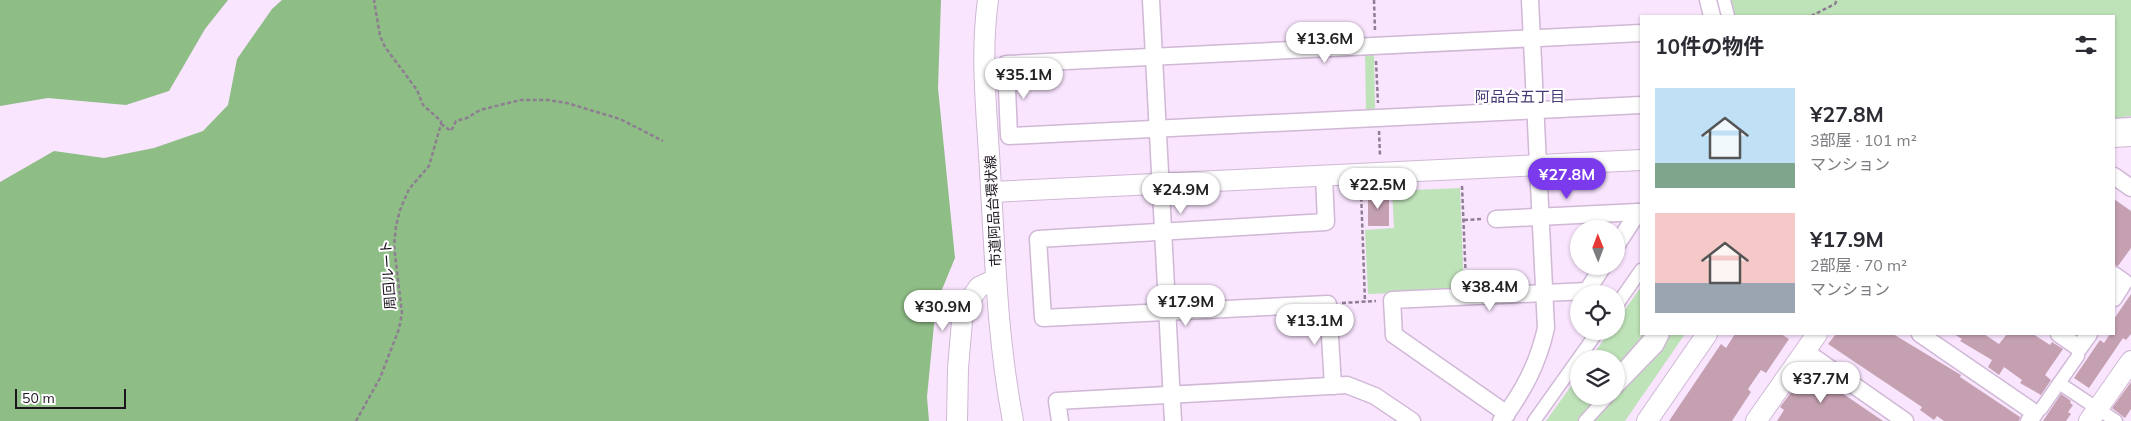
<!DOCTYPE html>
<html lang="ja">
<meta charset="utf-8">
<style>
body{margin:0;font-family:Mulish,"Noto Sans JP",sans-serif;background:#f2f2f3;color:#2b2b33;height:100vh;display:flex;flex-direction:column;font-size:19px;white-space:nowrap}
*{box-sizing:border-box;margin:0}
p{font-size:16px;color:#7c7c81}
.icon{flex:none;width:28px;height:28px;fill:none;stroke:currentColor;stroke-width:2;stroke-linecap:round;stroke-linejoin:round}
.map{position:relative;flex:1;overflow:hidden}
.details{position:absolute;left:1640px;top:15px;width:475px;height:320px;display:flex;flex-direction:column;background:#fff;border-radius:0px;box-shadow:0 1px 4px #0004}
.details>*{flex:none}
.needle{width:32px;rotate:359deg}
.controls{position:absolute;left:1570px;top:220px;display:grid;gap:10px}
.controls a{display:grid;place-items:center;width:55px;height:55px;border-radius:50%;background:#fff;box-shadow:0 1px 4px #0004;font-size:25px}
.scale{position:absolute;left:15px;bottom:12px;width:111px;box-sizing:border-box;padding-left:5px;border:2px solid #1d141f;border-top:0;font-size:14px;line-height:18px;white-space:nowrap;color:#1d141f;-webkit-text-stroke:4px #fff;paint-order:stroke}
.price{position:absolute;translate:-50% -42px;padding:0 11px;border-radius:18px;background:#fff;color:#222;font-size:16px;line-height:32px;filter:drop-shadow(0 1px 2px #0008)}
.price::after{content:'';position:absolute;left:50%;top:30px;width:15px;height:11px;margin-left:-8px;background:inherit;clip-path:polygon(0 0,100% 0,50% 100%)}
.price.selected{background:#7c3aed;color:#fff}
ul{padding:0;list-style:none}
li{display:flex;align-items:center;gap:15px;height:125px;padding:0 15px}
li span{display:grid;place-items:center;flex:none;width:140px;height:100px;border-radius:0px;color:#555}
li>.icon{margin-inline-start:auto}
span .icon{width:60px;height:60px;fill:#fffc;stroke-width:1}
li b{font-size:21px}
h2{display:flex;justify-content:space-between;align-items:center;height:60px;padding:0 15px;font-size:21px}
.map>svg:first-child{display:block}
</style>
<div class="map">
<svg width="2131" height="421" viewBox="0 0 2131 421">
<rect width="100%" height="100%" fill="#f9e5fe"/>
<!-- green -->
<g fill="#bfe3b9">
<path d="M1731 0H2131V116L2114 118V16H1735Z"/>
<path d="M1365 54H1374L1375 110H1366Z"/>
<path d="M1460 188 1464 290 1368 294 1365 230 1394 228 1392 191Z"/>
<path d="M1641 287V334H1685L1625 421H1546L1579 375V396H1616V359H1590L1610 331H1616V322Z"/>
</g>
<!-- forest -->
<g fill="#8ebd86">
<path d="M0 0H228L205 29 169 91 126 105 48 98 0 106Z"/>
<path d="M282 0H941L938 88 955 258 936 304 927 397 929 421H0V182L54 151 104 158 154 148 203 131 228 105 237 59 272 9Z"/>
</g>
<!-- building -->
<g fill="#c5a0b1">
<rect x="1368" y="194" width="21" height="32"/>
<path d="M2114 199 2131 211V248L2118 266 2114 265Z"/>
<path d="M2131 294V334L2126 340 2123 338 2089 388 2074 378 2100 340 2104 343 2110 334H2114V319Z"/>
<path d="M1735 334H1781L1789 339 1766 373 1761 370 1748 389 1751 392 1732 421H1669L1721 344 1726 348Z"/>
<path d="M1836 334H1893L1961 375 1960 377 2020 417 2019 421H1944L1937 416 1934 420 1920 410 1922 407 1828 344Z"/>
<path d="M1954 334H1984L1999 344 2007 334H2033L2050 345 2052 342 2063 349 2045 375 2051 380 2041 395 2020 383 2022 380 2004 367 1999 375 1988 367 1992 360 1960 341 1962 339Z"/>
<path d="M1809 369 1823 380 1883 421H1777L1784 410 1780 407Z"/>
<path d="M2131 382V409L2125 418 2112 408Z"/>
<path d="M2061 394 2071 401 2070 403 2073 405 2068 412 2071 414 2066 421H2043Z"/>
</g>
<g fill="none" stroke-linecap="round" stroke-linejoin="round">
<!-- pedestrian casing -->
<g stroke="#d0b8d6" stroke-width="15">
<g id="pedestrian">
<path d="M1724 0 1728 16"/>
<path d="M2114 125 2131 124"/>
<path d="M1616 306 1641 270"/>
<path d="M1616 377 1654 334"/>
<path d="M2059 383 2116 421"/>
<path d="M1616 388 1657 346 1663 334"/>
<path d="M2035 413 2041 409 2078 356 2079 348"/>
<path d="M1534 421 1598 331"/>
<path d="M1585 421 1608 396"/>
</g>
</g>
<!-- minor casing -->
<g stroke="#d0b8d6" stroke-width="19">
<g id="minor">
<path d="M1151 0 1173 421"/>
<path d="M1708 0 1712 16"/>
<path d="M1641 33 1006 64 1009 136 1641 105"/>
<path d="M1324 176 1326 222 1038 239 1043 318 1328 304 1333 386"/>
<path d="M2114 176 2131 188"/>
<path d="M1496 219 1638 212"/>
<path d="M1616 246 1638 212"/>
<path d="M2114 275 2124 282 2114 298"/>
<path d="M1920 334 2035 413 2029 421"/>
<path d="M2059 334 2079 348 2089 334"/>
<path d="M1805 351 1905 421"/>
<path d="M1507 414 1394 335 1392 300 1587 291 1603 266"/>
<path d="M1060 421 1057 401 1347 385 1375 396 1412 421"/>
<path d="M1501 421C1523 392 1538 364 1546 328L1530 0"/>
</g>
</g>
<!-- tertiary casing -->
<g stroke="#d0b8d6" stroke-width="22">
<g id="tertiary">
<path d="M988 0C980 56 987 114 990 171 995 255 997 338 1013 421"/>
<path d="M2114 137 2131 136"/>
<path d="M992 192 1641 160"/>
<path d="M957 421 958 368 963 310 979 287 996 279"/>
<path d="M1647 421 1707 334"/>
<path d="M1756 421 1817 334"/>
<path d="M2089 421 2131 361"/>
</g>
</g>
<!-- path -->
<g stroke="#8d7e91" stroke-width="2.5" stroke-dasharray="4 2.5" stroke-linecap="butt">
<path d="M1374 0 1375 31"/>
<path d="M1811 16 1835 4 1837 0"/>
<path d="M1376 61 1378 103"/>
<path d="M441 124 451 131 456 121 467 118 480 110 520 100H548L567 103 620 119 663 141"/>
<path d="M1379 131 1380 156"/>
<path d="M1462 186 1466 283"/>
<path d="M1361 191 1365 302"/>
<path d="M1464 220 1482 219"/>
<path d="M1342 303 1376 301"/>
<path d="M356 421 380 378 399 329 402 313 394 246 396 226 400 210 409 189 429 166 441 124V121L423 105 417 90 385 47 380 36 374 0"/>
</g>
<!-- pedestrian -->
<use href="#pedestrian" stroke="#fff" stroke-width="12"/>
<!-- minor -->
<use href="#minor" stroke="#fff" stroke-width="16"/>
<!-- tertiary -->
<use href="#tertiary" stroke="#fff" stroke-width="20"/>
</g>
<g text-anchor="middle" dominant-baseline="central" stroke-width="4" stroke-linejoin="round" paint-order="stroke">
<!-- street labels -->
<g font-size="14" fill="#1d141f" stroke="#fff">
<text transform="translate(993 211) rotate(-93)">市道阿品台環状線</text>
<text transform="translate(388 275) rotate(-94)">周回ルート</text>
</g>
<!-- neighbourhood labels -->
<g font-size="15" fill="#443975" stroke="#fff">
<text x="1520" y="96">阿品台五丁目</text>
</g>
</g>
</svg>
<div class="controls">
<a><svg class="needle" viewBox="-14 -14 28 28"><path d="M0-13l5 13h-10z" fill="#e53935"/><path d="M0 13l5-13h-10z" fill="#7c7c81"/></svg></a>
<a><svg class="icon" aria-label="locate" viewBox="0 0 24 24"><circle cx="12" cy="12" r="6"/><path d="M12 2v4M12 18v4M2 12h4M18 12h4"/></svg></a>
<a><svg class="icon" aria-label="layers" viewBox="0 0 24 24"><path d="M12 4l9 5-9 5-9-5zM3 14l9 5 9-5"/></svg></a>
</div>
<div class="scale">50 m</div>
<b class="price" style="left:1325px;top:64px">¥13.6M</b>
<b class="price" style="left:1024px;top:100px">¥35.1M</b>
<b class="price selected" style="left:1567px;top:200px">¥27.8M</b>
<b class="price" style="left:1378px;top:210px">¥22.5M</b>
<b class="price" style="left:1181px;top:215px">¥24.9M</b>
<b class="price" style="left:1490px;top:312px">¥38.4M</b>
<b class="price" style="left:1186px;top:327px">¥17.9M</b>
<b class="price" style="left:943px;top:332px">¥30.9M</b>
<b class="price" style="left:1315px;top:346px">¥13.1M</b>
<b class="price" style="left:1821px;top:404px">¥37.7M</b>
<section class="details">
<h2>10件の物件<svg class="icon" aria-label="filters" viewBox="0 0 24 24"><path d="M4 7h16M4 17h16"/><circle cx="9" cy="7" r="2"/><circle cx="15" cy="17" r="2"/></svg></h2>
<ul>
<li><span style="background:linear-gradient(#bfe0f5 75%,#7fa58c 0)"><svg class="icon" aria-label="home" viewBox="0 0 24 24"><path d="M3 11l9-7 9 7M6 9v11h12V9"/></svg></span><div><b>¥27.8M</b><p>3部屋 · 101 m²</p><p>マンション</p></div></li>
<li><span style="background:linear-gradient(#f6c9c9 70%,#9aa5b1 0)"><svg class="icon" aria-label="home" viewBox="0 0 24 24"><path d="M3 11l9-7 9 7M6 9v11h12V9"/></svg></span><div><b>¥17.9M</b><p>2部屋 · 70 m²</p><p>マンション</p></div></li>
</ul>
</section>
</div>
